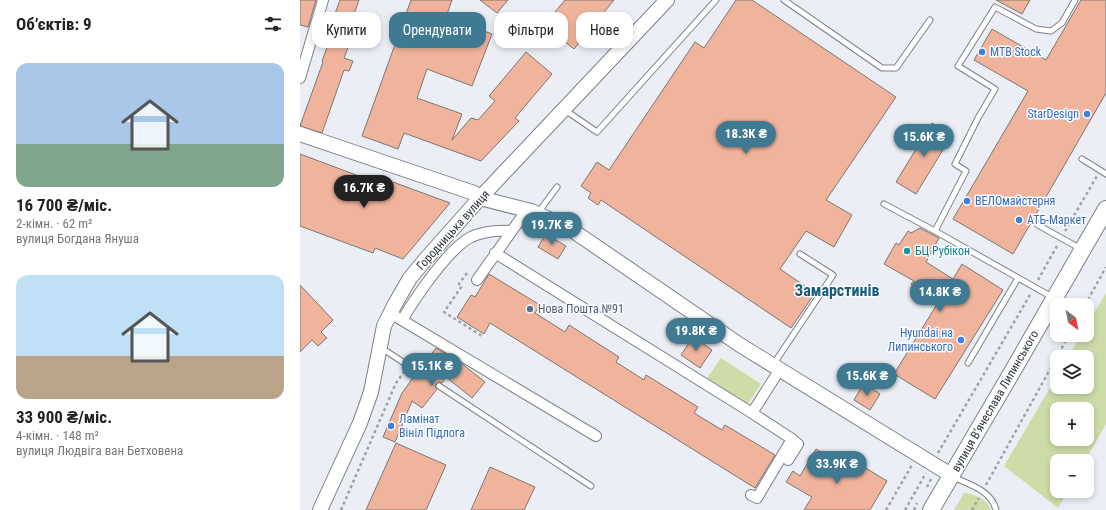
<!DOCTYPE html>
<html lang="uk">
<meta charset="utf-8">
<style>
body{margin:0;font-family:"Roboto Condensed",sans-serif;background:#f6f6f6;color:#222;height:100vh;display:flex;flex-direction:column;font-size:15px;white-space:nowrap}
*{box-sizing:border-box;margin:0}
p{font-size:13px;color:#767676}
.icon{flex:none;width:22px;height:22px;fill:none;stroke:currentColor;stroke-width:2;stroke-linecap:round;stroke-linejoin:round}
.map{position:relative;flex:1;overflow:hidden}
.side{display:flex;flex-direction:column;background:#fff;width:300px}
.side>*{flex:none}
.banner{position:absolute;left:12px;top:12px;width:380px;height:36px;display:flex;gap:8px}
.needle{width:26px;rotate:148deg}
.buttons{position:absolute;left:750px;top:298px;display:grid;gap:8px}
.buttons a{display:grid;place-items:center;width:44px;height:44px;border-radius:8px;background:#fff;box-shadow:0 2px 6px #0003;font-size:20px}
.price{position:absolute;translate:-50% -34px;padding:0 9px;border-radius:14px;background:#3f7992;color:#fff;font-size:13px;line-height:26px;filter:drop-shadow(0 1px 2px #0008)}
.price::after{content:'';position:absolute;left:50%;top:24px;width:12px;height:9px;margin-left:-6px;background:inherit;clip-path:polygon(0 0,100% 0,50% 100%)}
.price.selected{background:#222;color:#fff}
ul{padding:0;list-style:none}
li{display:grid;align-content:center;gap:8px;height:212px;padding:0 16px}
li span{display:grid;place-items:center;height:124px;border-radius:12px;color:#555}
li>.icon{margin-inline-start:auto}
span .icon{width:72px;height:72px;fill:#fffc;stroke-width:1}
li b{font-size:17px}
h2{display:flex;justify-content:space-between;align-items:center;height:48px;padding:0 16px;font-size:17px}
.pill{padding:0 14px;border-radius:12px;background:#fff;box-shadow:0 2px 6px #0003;font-size:14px;line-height:36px}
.pill.selected{background:#3f7992;color:#fff}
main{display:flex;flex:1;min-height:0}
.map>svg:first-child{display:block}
</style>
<main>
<section class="side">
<h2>Об’єктів: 9<svg class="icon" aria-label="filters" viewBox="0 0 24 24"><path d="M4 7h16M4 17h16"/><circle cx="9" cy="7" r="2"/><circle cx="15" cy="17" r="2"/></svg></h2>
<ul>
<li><span style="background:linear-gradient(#a9c7e8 65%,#7fa58c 0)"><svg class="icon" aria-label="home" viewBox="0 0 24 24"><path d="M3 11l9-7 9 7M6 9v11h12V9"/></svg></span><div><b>16 700 ₴/міс.</b><p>2-кімн. · 62 m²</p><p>вулиця Богдана Януша</p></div></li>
<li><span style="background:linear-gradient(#bfe0f5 65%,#b9a48a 0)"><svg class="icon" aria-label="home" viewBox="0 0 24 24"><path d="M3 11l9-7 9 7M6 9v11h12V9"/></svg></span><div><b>33 900 ₴/міс.</b><p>4-кімн. · 148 m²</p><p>вулиця Людвіга ван Бетховена</p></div></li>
</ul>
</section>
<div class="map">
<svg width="806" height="510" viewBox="0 0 806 510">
<rect width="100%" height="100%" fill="#ebeff5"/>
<!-- green -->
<g fill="#cedda8" fill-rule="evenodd">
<path d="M806 293V424L785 461H757V491H768L758 508 704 466 757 376V387H787V357H768L781 335H787V325ZM757 409H787V439H757Z"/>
<path d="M421 358 461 384 448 404 407 378Z"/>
<path d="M664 493C675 494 687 499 691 510H654Z"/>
</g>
<!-- building -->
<g fill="#f0b49d" stroke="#7d7673">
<path d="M0 0H16L8 27 0 25Z"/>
<path d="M40 0H59L45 40 50 42 44 58 53 61 49 71 44 70 22 133 0 126 23 62 22 61 35 26 31 25Z"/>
<path d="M111 0H152L146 17 192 34 172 86 127 69 117 98 162 114 152 140 171 118 178 120 195 101 189 96 226 52 252 74 215 118 219 121 181 161 104 133 98 149 62 136Z"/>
<path d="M180 0H208L197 13Z"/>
<path d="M265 0H314L274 49 244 25Z"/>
<path d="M436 0H452L596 97 526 200 552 215 534 247 506 231 480 269 515 293 491 328 301 200 298 205 288 198 291 193 281 186 297 162 309 170 395 42 404 48Z"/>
<path d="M696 0H730L722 14Z"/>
<path d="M781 0H806V93L713 254 653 219 728 91 674 60 692 29 746 60Z"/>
<path d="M632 123 652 135 616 194 596 182Z"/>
<path d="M0 154 91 188 93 182 150 203 103 259 75 248 73 253 0 226Z"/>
<path d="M620 228 639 238 626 262 653 279 662 264 703 290 635 399 594 374 639 301 611 284 614 281 584 264 596 243 599 245 608 231 611 233Z"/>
<path d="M246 234 266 246 258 259 238 247Z"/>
<path d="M189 274 240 305 235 313 265 332 269 325 319 357 316 362 344 380 346 375 398 407 394 413 422 430 425 425 475 455 455 488 190 323 184 334 157 317 171 295 175 297Z"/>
<path d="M0 285 33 320 21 332 27 338 18 346 12 340 0 352Z"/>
<path d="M393 337 412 350 400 368 381 355Z"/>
<path d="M136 348 161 363 185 382 172 398 146 377 142 383 139 382 136 384 135 386 137 389 122 408 112 401 95 442 83 437 102 393 115 375 118 376 121 374 122 372 120 369Z"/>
<path d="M564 383 580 394 570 410 554 400Z"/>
<path d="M96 443 146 465 126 510H66Z"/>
<path d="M516 449 560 475 564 467 587 481 570 510H504L512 497 486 482 493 471 500 476Z"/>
<path d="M190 467 235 487 224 510H171Z"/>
</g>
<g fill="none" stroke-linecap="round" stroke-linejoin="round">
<!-- lane casing -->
<g stroke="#7d8187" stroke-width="7">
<g id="lane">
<path d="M484 0 582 68H596L630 20"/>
<path d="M265 110 297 132 416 0"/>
<path d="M782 159 806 174"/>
<path d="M584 204 635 231 752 297"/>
<path d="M238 213 257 187"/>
<path d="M738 225 781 249"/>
<path d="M635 231 666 171 655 164 678 118 695 89 658 66 695 7 736 29 751 31 762 23 775 0"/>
<path d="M80 347 118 372"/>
<path d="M668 363 718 278"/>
<path d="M473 365 533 275 500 254"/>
<path d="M139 386 291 486"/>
<path d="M653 477C669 484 692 491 696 510"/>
</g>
</g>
<!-- street casing -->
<g stroke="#7d8187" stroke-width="12">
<g id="street">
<path d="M0 78 23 0"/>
<path d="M195 253 452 413"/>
<path d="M177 280 226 211"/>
<path d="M90 313 296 436"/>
<path d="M102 320C116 297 148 249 171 237 184 231 197 230 211 231"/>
<path d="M488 460 498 444 492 439"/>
<path d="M451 495 457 498 492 439 452 413 475 377"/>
</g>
</g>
<!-- secondary casing -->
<g stroke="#7d8187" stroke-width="16">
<g id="secondary">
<path d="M0 134 174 193 180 198 231 211 269 228 440 345 651 475"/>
<path d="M20 510 60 423 71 392 84 326 95 304 110 278 125 260 180 198 367 0"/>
</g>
</g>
<!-- primary casing -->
<g stroke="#7d8187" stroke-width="18">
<path id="primary" d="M631 510 708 379 806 209"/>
</g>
<!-- path -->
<g stroke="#9fa2a6" stroke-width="2.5" stroke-dasharray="3 3" stroke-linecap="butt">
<path d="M765 231 797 176"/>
<path d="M167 273 159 284 162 286 144 312 182 336"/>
<path d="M738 280 758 244"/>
<path d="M785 305 806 267"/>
<path d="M638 453 731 293"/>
<path d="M686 485 769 335"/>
<path d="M627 487 632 477"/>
<path d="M41 510 96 383 104 372"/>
<path d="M586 510 612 465"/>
<path d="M605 510 626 473"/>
<path d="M614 510 617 503"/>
<path d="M672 510 679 498"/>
</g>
<!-- lane -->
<use href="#lane" stroke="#fff" stroke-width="5"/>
<!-- street -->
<use href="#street" stroke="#fff" stroke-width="10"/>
<!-- secondary -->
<use href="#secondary" stroke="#fff" stroke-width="14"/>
<!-- primary -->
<use href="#primary" stroke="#fff" stroke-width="16"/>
</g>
<!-- markers -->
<g fill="#3f7fe0" stroke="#fafcff" stroke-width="1.5">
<circle cx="682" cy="52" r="4"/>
<circle cx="787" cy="114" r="4"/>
<circle cx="667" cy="201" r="4"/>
<circle cx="719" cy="220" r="4"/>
<circle cx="661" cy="340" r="4"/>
<circle cx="91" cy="426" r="4"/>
</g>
<circle fill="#0f9aa8" stroke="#fafcff" stroke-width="1.5" cx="607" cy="251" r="4"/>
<circle fill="#5c6f8a" stroke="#fafcff" stroke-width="1.5" cx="230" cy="309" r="4"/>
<g text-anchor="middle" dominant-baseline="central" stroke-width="3" stroke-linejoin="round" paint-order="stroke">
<!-- shop labels -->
<g font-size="12" fill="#366cbe" stroke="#fafcff" text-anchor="start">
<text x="690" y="52">MTB Stock</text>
<text x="779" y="114" text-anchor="end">StarDesign</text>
<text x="675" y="201">ВЕЛОмайстерня</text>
<text x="727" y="220">АТБ-Маркет</text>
<text x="653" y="333" text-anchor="end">Hyundai на<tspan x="653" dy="14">Липинського</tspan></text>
<text x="99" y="419">Ламінат<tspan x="99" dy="14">Вініл Підлога</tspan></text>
</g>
<!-- street labels -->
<g font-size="12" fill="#323436" stroke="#fafcff">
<text transform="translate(153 230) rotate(-48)">Городницька вулиця</text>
<text transform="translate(695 401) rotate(-60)">вулиця Вʼячеслава Липинського</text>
</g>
<!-- culture labels -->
<g font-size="12" fill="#0d838f" stroke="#fafcff" text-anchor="start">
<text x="615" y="251">БЦ Рубікон</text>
</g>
<!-- service labels -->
<g font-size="12" fill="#4e5e75" stroke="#fafcff" text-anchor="start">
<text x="238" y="309">Нова Пошта №91</text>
</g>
<!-- district labels -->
<g font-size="16" font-weight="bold" fill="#155d78" stroke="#fafcff">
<text x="537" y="290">Замарстинів</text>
</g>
</g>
</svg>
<div class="buttons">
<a><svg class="needle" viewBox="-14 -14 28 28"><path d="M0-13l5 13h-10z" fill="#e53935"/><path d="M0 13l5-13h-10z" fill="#767676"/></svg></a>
<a><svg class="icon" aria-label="layers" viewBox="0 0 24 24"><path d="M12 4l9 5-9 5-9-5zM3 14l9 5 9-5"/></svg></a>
<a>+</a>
<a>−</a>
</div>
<b class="price" style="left:446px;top:155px">18.3K ₴</b>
<b class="price" style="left:624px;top:158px">15.6K ₴</b>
<b class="price selected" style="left:64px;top:209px">16.7K ₴</b>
<b class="price" style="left:252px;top:246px">19.7K ₴</b>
<b class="price" style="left:640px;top:313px">14.8K ₴</b>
<b class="price" style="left:396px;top:352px">19.8K ₴</b>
<b class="price" style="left:132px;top:387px">15.1K ₴</b>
<b class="price" style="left:567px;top:397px">15.6K ₴</b>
<b class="price" style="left:537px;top:485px">33.9K ₴</b>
<div class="banner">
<a class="pill">Купити</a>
<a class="pill selected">Орендувати</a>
<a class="pill">Фільтри</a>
<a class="pill">Нове</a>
</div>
</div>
</main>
